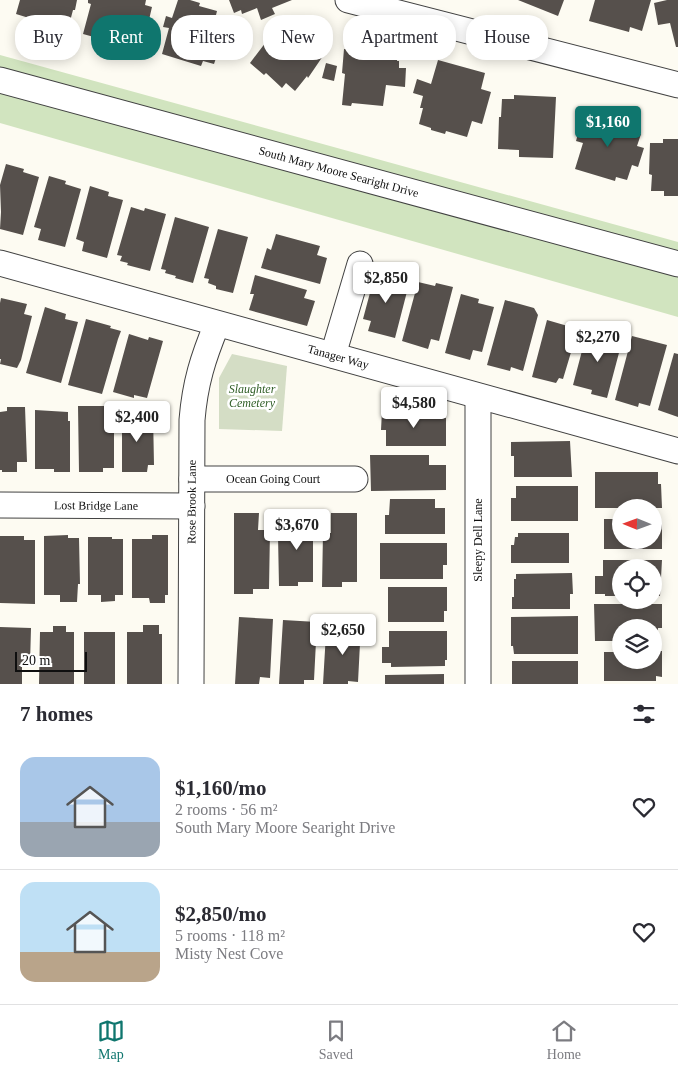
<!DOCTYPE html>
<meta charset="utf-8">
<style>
body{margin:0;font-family:"Times New Roman",serif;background:#f7f7f7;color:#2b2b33;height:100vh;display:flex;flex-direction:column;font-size:19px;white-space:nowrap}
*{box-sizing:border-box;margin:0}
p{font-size:16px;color:#7c7c81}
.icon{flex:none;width:28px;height:28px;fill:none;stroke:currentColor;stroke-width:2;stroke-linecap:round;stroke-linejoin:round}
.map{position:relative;height:684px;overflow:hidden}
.panel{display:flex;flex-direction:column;background:#fff;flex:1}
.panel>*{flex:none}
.hud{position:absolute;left:15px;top:15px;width:649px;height:45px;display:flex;gap:10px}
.needle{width:32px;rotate:271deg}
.tools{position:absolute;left:612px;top:499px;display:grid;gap:10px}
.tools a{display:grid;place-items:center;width:50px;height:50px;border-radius:50%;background:#fff;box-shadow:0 2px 12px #0003;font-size:25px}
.scale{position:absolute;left:15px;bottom:12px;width:72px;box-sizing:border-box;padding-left:5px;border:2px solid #0f0f0f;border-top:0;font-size:14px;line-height:18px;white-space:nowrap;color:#0f0f0f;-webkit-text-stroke:4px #fff;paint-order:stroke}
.price{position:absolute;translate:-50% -42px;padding:0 11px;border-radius:5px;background:#fff;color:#222;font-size:16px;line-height:32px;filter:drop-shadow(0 1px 2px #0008)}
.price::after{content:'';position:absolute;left:50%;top:30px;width:15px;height:11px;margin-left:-8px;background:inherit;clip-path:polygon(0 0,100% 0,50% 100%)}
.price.on{background:#0f766e;color:#fff}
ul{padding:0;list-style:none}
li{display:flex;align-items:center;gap:15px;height:125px;padding:0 20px}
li+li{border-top:1px solid #e1e1e2}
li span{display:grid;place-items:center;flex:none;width:140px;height:100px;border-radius:15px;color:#555}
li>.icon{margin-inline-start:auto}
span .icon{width:60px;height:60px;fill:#fffc;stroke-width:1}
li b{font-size:21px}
h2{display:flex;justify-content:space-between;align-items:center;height:60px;padding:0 20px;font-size:21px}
.chip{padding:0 18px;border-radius:20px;background:#fff;box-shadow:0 2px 12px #0003;font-size:18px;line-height:45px}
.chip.on{background:#0f766e;color:#fff}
.tabs{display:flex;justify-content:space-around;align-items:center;height:70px;border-top:1px solid #e1e1e2;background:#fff;font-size:14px;color:#7c7c81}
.tabs a{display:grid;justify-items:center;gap:2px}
.tabs .on{color:#0f766e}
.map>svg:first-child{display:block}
</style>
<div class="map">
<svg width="678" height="684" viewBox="0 0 678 684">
<rect width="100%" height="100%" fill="#fdfbf2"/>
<!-- green -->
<path fill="#d1e4bf" d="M0 55 678 242V317L0 123Z"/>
<!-- cemetery -->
<path fill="#d4ddc5" d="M232 354 287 366 282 431 219 429V378Z"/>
<!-- building -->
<g fill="#56504c">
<path d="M20 0H77L75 10H73L69 25 56 22 55 26 16 14Z"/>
<path d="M88 0H146L145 5 152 7 148 24 130 19 125 40 95 32 94 37 83 34 91 4 88 3Z"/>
<path d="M178 0H190L200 3 199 6 217 11 216 15 228 18 223 35 226 36 223 47 220 46 214 64 203 61 201 66 162 54 169 28 163 27 166 16 172 18Z"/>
<path d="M229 0H292L272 8 275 14 261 20 257 8 242 14 241 10 234 13Z"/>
<path d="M518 0H564L558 16Z"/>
<path d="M595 0H651L642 31 630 27 629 32 589 21Z"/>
<path d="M667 0H678V47H676L670 23 658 25 654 3Z"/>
<path d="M285 17 317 42 315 45 325 53 308 78 307 76 295 91 286 83 282 88 266 73 264 75 250 63Z"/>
<path d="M357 46 398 51 397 61H399V68H406L405 87 386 85 383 106 352 103 351 106 342 105 345 74 342 73 344 49 357 50Z"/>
<path d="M438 60 485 73 481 89 491 92 482 124 472 121 467 137 446 131 445 134 431 130V128L419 124 423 108H420L423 96 413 93 417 79 431 84Z"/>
<path d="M326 63 337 66 334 81 322 78Z"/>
<path d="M514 95 556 97 553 158 519 157V150L498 149 499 117H501L502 99H514Z"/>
<path d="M591 111 629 123 628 129 641 134 637 146 644 148 638 167 632 165 627 180 616 177 615 181 575 169 583 143 576 141 578 134 579 129 585 131Z"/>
<path d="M663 139H678V196H664V191H651L652 175 649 174 650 143H663Z"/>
<path d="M6 164 24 169 23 172 39 177 23 235 0 229 1 212 0 185Z"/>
<path d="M49 176 66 181 65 184 81 189 65 247 38 240 41 229 34 227Z"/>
<path d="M90 186 109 192 108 196 123 200 107 258 82 251 84 242 76 239Z"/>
<path d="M131 207 144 211 145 208 166 214 150 271 127 265 128 263 120 261 122 256 117 255Z"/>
<path d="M175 217 209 227 193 283 175 278 176 276 165 273 166 270 161 269Z"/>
<path d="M218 229 248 237 233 293 216 289V286L208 283 209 279 204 278Z"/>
<path d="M276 234 320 246 317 255 327 258 320 284 261 268 267 248 271 250Z"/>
<path d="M375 274 390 278 391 275 410 280 395 338 368 331 371 321 363 319Z"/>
<path d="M255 275 307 290 304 298 315 301 307 326 249 310 254 294H250Z"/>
<path d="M418 282 435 286 436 283 453 287 439 341 431 339 428 349 402 341Z"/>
<path d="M461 294 479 299 478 303 494 307 482 352 473 350 470 360 445 353Z"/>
<path d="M1 298 27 304 24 314 32 316 21 360 17 368 0 364 1 359H0V303Z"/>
<path d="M505 300 534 308 538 315 523 371 511 367 510 371 487 365Z"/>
<path d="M45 307 66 314 65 319 78 322 61 383 26 373Z"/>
<path d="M86 319 111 326 110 328 121 331 118 339 102 394 68 385Z"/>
<path d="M547 320 578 329 563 379 559 378 556 383 532 377Z"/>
<path d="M588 328 609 334 608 337 621 341 619 349H620L607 398 591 394 592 390 573 385Z"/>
<path d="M129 334 148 340 149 337 163 341 147 398 134 395V398L113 392Z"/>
<path d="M632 336 667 345 650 406 639 403 638 407 615 400Z"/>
<path d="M674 353 678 354V417L658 410Z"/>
<path d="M78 406H114V468H103V472H79Z"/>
<path d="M7 407H25L27 462H17V472H2V470H0V412L7 411Z"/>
<path d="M35 410 68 412V421H70V472H54V469H35Z"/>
<path d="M382 411H435V418H446V446H386V430H381Z"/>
<path d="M122 414H153L154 465H148L147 472H122Z"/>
<path d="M570 441 572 477H514V456H511V442Z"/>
<path d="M370 455H429V465H446V490L371 491Z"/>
<path d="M595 472H658V484H661L662 508H595Z"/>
<path d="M516 486H578V521H511V498H516Z"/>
<path d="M390 499H435V508H445V534H385V515H389Z"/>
<path d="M234 513H259L258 530H270L269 589H253V594H234Z"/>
<path d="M287 513H313V582H298V586H279L278 536 287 535Z"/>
<path d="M331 513H357V582H342V587H322L323 533H331Z"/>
<path d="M604 519H621V540H654V519H656V524H662V549H604Z"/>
<path d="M518 533H569V563H511V545H514L515 537H518Z"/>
<path d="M68 535V538H79L80 584H78L77 602H60V595H44V536Z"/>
<path d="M152 535H168V595H165V603H150L149 598H132V539H152Z"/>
<path d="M0 536H24V540H35V604L0 603Z"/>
<path d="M88 537H112V539H123V595H115V601L101 602V595H88Z"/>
<path d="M380 543H447V565H443V579H380Z"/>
<path d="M603 560H662L660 596H654V568H621V596H605V594H595V576H603Z"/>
<path d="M572 573 573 594H570V609H512V597H514V579H516V574Z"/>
<path d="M388 587H447V611H444V622H388Z"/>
<path d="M594 604H662V628H658V641H654V628H621V641H595Z"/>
<path d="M578 616V654H514L513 646H511V617Z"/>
<path d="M239 617 273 619 270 678 260 677 259 684H235Z"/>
<path d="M283 620 317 622 314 680H304V684H279Z"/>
<path d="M344 623 361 624 358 682 348 681V684H323L326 633 343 634Z"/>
<path d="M143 625H159V634H162V684H127V632H143Z"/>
<path d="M53 626H66V632H74V684H39L40 632H53Z"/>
<path d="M0 627 31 628 30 664 22 665V684H0Z"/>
<path d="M389 631H447V660H445V666L391 667V663H382V647H389Z"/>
<rect x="84" y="632" width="31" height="52"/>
<path d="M654 651H662V677L656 676V681H604V652H621V660H654Z"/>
<rect x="512" y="661" width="66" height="23"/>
<path d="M444 674V684H385V675Z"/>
</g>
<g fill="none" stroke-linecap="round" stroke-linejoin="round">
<!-- minor casing -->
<g stroke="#424242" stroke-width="27">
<g id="minor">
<path d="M348 0 678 85"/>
<path id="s1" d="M0 80 678 264"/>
<path id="s2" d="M0 263 678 451"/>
<path d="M333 355 360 264"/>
<path d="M478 397V684"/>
<path id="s3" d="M192 479H355"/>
<path id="s4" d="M0 505 192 506"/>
<path id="s5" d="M191 684 192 420C195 383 203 358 217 324"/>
</g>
</g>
<!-- minor -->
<use href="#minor" stroke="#fff" stroke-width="25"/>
</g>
<g text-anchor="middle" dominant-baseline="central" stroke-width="5" stroke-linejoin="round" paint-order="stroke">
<!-- street labels -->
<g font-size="12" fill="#0f0f0f" stroke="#fff">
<text stroke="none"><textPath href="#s1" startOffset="351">South Mary Moore Searight Drive</textPath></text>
<text stroke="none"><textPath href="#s2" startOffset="351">Tanager Way</textPath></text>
<text stroke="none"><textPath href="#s3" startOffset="81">Ocean Going Court</textPath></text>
<text stroke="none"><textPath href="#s5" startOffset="182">Rose Brook Lane</textPath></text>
<text stroke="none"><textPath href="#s4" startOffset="96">Lost Bridge Lane</textPath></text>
<text transform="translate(478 540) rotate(-90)">Sleepy Dell Lane</text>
</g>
<!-- park labels -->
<g font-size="12" font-style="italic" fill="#305e27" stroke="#fff">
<text x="252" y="389">Slaughter<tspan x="252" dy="14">Cemetery</tspan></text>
</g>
</g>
</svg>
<div class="tools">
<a><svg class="needle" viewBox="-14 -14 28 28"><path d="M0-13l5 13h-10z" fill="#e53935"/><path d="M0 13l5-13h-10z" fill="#7c7c81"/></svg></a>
<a><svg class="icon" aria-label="locate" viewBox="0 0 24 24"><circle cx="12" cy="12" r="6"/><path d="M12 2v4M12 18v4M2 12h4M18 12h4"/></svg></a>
<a><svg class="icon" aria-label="layers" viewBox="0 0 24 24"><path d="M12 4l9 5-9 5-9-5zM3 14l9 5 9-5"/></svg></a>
</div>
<div class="scale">20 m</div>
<b class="price on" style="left:608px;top:148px">$1,160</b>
<b class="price" style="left:386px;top:304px">$2,850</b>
<b class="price" style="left:598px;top:363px">$2,270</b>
<b class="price" style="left:414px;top:429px">$4,580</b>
<b class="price" style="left:137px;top:443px">$2,400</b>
<b class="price" style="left:297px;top:551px">$3,670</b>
<b class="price" style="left:343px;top:656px">$2,650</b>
<div class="hud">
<a class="chip">Buy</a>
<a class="chip on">Rent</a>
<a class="chip">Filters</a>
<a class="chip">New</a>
<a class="chip">Apartment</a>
<a class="chip">House</a>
</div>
</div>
<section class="panel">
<h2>7 homes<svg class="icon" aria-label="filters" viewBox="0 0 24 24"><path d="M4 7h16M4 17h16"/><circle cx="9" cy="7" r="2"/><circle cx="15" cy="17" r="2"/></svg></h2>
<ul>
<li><span style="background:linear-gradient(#a9c7e8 65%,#9aa5b1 0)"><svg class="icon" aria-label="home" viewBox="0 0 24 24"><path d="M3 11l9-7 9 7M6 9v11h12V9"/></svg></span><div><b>$1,160/mo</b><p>2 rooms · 56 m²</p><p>South Mary Moore Searight Drive</p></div><svg class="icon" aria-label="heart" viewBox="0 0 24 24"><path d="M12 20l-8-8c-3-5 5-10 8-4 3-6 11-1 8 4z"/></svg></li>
<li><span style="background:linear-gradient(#bfe0f5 70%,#b9a48a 0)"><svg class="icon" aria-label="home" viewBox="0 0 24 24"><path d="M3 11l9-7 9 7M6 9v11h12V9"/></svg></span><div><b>$2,850/mo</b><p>5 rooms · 118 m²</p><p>Misty Nest Cove</p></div><svg class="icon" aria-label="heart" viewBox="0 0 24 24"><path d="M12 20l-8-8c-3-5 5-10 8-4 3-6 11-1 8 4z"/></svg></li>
</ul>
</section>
<nav class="tabs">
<a class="on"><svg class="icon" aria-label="map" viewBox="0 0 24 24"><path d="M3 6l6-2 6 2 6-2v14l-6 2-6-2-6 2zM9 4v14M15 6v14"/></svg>Map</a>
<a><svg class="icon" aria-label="saved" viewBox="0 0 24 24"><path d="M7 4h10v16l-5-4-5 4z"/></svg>Saved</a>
<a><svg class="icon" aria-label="home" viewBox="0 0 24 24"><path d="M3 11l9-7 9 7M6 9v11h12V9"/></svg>Home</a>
</nav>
